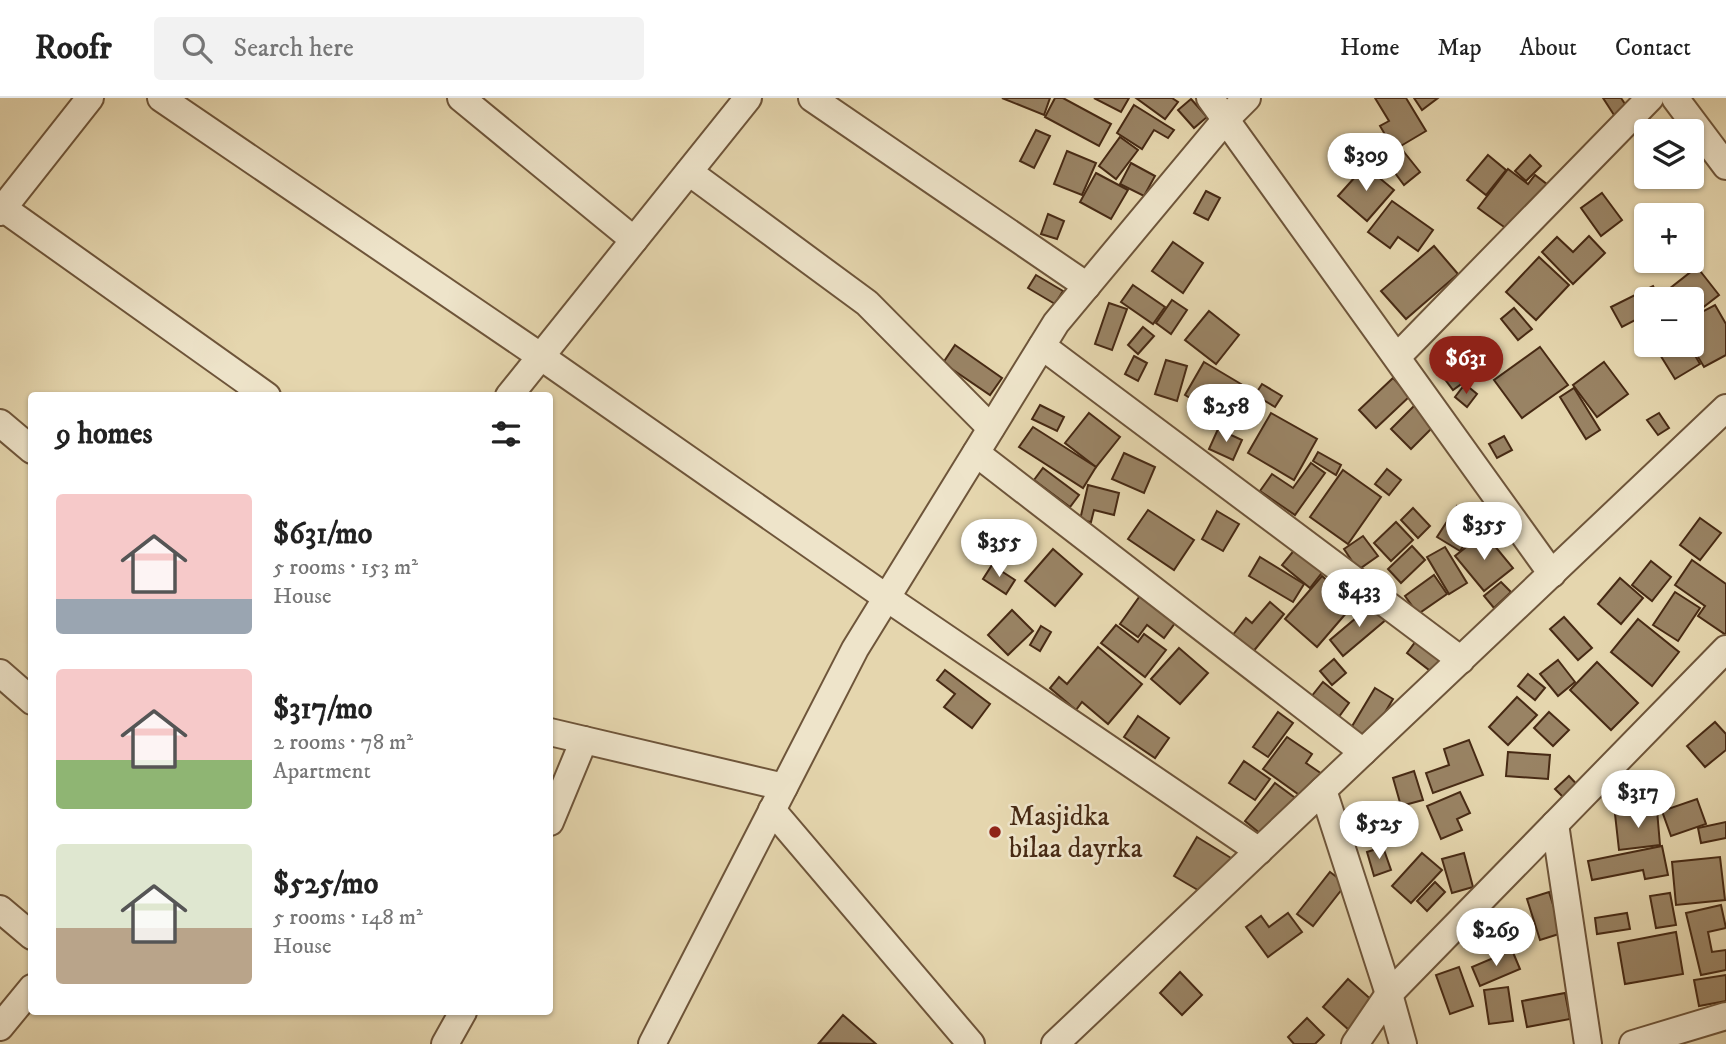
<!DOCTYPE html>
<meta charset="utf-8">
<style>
body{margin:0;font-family:"IM FELL DW Pica",serif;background:#f2f2f2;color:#222;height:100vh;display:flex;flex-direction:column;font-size:26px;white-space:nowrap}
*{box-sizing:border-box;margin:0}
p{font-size:23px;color:#767676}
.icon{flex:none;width:38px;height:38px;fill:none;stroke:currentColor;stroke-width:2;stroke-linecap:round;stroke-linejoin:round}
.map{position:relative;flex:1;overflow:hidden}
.details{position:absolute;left:28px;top:294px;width:525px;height:623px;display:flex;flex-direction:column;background:#fff;border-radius:7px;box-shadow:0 2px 5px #0004}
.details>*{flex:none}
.tools{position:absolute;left:1634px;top:21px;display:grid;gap:14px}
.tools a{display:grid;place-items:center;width:70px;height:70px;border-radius:7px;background:#fff;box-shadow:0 2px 5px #0004;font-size:35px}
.price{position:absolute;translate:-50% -60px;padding:0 16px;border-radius:24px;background:#fff;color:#222;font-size:23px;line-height:46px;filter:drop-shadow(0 2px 4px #0008)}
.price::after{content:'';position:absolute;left:50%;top:42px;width:21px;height:16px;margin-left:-10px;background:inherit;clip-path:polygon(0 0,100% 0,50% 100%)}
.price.current{background:#8f2418;color:#fff}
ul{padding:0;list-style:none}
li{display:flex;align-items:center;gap:21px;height:175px;padding:0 28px}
li span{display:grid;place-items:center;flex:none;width:196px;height:140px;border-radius:7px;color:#555}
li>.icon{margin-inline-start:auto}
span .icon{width:84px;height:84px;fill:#fffc;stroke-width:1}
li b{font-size:30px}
h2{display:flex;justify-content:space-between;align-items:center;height:84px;padding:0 28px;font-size:30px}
header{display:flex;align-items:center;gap:42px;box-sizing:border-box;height:98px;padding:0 35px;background:#fff;border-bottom:2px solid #e0e0e0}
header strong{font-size:33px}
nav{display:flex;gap:38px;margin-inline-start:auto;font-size:24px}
.search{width:490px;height:63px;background:#f2f2f2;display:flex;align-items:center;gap:18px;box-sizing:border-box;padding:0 24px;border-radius:7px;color:#767676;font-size:26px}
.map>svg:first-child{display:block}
</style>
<header>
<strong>Roofr</strong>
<div class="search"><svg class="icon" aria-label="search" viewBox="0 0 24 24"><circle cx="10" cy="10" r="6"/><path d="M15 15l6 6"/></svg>Search here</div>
<nav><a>Home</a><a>Map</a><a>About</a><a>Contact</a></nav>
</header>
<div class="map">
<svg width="1726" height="946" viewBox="0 0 1726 946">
<rect width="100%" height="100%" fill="#e5d6ae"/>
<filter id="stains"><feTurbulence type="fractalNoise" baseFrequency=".00286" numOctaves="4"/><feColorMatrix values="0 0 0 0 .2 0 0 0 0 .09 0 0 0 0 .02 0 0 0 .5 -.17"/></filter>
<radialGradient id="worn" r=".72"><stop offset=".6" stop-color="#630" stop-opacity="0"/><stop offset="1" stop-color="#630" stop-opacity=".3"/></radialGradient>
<!-- building -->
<g fill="#998364" stroke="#472a14" stroke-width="2">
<path d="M1002 0H1050L1044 17Z"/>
<path d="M1055 0H1063L1111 26 1099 48 1045 19Z"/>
<path d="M1094 0H1129L1121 14Z"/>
<path d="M1136 0H1172L1178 4 1165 21Z"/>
<path d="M1375 0H1406L1426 33 1394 52 1380 28 1389 23Z"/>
<path d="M1414 0H1438L1422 12Z"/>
<path d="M1603 0H1621L1627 9 1614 17Z"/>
<path d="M1191 1 1207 19 1194 30 1178 12Z"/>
<path d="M1134 7 1174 32 1168 40 1154 32 1142 51 1117 35Z"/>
<path d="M1036 32 1050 38 1034 70 1020 63Z"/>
<path d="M1120 39 1138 52 1116 81 1099 68Z"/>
<path d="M1067 53 1096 65 1082 97 1054 86Z"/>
<path d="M1404 54 1420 74 1404 87 1389 67Z"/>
<path d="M1488 57 1506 72 1486 97 1467 82Z"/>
<path d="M1530 57 1541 68 1526 83 1515 73Z"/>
<path d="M1131 65 1155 78 1144 98 1120 86Z"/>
<path d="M1365 68 1394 92 1367 123 1338 98Z"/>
<path d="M1508 71 1528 86 1535 77 1548 87 1511 134 1478 110Z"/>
<path d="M1096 75 1128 92 1111 121 1080 104Z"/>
<path d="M1206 93 1220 100 1208 122 1194 115Z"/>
<path d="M1602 95 1622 122 1601 138 1581 110Z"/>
<path d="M1392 103 1433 132 1418 153 1398 139 1390 150 1368 134Z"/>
<path d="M1048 116 1064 123 1057 141 1041 136Z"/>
<path d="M1589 138 1605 155 1573 186 1542 154 1557 139 1573 154Z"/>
<path d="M1173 144 1203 165 1183 195 1152 173Z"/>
<path d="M1434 148 1458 176 1406 221 1381 193Z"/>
<path d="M1539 159 1569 187 1536 222 1506 194Z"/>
<path d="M1697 169 1719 197 1692 218V201H1669L1664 195Z"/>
<path d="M1036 177 1063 193 1055 206 1028 190Z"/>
<path d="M1133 187 1165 209 1153 226 1121 204Z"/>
<path d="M1653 188 1659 201H1647V216L1622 229 1611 209Z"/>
<path d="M1172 202 1187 212 1171 236 1156 225Z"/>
<path d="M1109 205 1127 211 1112 252 1095 246Z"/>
<path d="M1715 207 1726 226V257L1704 269 1691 247 1692 219Z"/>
<path d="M1514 210 1532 231 1518 242 1501 221Z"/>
<path d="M1209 213 1239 237 1216 266 1185 242Z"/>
<path d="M1143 229 1154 238 1138 256 1128 247Z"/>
<path d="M955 247 1002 280 990 297 943 265Z"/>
<path d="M1455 247 1466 262 1480 252 1490 265 1453 292 1432 264Z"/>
<path d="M1654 247H1689L1700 266 1675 281Z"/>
<path d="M1540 249 1568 287 1522 320 1494 282Z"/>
<path d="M1134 258 1147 265 1138 283 1125 276Z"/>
<path d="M1166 262 1187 268 1177 303 1155 296Z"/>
<path d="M1204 264 1246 289 1226 322 1185 297Z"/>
<path d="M1604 264 1628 296 1597 319 1573 287Z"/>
<path d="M1393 280 1410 298 1376 330 1359 312Z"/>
<path d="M1262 286 1282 298 1275 309 1255 297Z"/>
<path d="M1465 286 1477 296 1467 309 1455 299Z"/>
<path d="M1574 290 1600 332 1586 341 1560 299Z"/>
<path d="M1040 307 1064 319 1057 333 1032 321Z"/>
<path d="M1415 307 1435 327 1411 351 1391 331Z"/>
<path d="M1089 315 1120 339 1096 369 1065 345Z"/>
<path d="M1271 315 1317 341 1294 382 1248 355Z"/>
<path d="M1659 315 1669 330 1658 337 1647 322Z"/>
<path d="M1033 329 1096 369 1083 390 1019 349Z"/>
<path d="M1218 331 1242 342 1233 362 1209 351Z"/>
<path d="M1504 338 1512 352 1497 360 1489 346Z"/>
<path d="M1318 354 1341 367 1336 377 1313 363Z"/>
<path d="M1124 355 1155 369 1144 395 1112 381Z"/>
<path d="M1311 365 1325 375 1295 417 1260 393 1272 376 1293 390Z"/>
<path d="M1043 370 1079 397 1070 409 1034 382Z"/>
<path d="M1387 371 1401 382 1389 397 1375 386Z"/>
<path d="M1343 372 1381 399 1348 446 1310 419Z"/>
<path d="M1088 387 1119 395 1114 417 1094 412 1091 424 1080 422Z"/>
<path d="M1457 408 1480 423 1460 453 1437 439Z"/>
<path d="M1413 410 1430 428 1418 440 1401 422Z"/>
<path d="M1148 412 1194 442 1174 472 1128 441Z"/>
<path d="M1217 413 1239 426 1223 453 1202 441Z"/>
<path d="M1700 420 1721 435 1700 462 1680 447Z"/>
<path d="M1396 424 1413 442 1391 463 1374 445Z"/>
<path d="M1484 435 1513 470 1484 493 1455 458Z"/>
<path d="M1363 438 1378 458 1358 472 1344 451Z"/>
<path d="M1412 448 1425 462 1401 485 1388 471Z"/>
<path d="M1445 449 1467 485 1449 496 1427 459Z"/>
<path d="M1296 450 1324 472 1310 490 1282 467Z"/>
<path d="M1053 451 1082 476 1055 508 1025 483Z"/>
<path d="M1260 459 1304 486 1293 504 1249 478Z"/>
<path d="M1692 462 1726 486V537L1698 518 1705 508 1675 487Z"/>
<path d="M1651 463 1671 479 1652 503 1632 487Z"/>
<path d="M992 467 1015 482 1006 496 983 481Z"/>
<path d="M1434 477 1447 496 1418 516 1405 498Z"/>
<path d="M1322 478 1354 506 1317 549 1285 521Z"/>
<path d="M1620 480 1643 500 1621 526 1598 506Z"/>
<path d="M1501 484 1511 494 1494 510 1484 498Z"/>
<path d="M1675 494 1700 510 1678 543 1653 527Z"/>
<path d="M1142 495 1178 521 1164 540 1147 527 1138 539 1120 526Z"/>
<path d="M1270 504 1284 516 1252 555 1232 538 1246 520 1252 525Z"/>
<path d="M1375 504 1388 520 1343 558 1330 542Z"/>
<path d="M1012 512 1033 533 1008 557 988 537Z"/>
<path d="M1564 519 1592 550 1578 562 1550 531Z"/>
<path d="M1638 521 1679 554 1652 588 1611 554Z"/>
<path d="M1116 527 1138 544 1144 536 1166 552 1145 579 1101 545Z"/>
<path d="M1041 528 1051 534 1040 553 1030 547Z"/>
<path d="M1416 543 1443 563 1433 575 1407 555Z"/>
<path d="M1098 549 1142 586 1108 626 1082 604 1076 612 1050 590 1059 579 1067 586Z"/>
<path d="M1179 550 1208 575 1180 606 1151 581Z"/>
<path d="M1334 561 1346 575 1332 587 1320 573Z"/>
<path d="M1558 562 1575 584 1558 598 1540 576Z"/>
<path d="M1597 564 1638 605 1611 632 1570 592Z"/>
<path d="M945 572 990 606 972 630 944 609 955 596 937 582Z"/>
<path d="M1528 576 1545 590 1535 602 1518 588Z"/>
<path d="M1323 584 1349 605 1338 620 1311 599Z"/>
<path d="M1375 590 1393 601 1366 646 1348 635Z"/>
<path d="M1517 599 1537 617 1508 647 1489 629Z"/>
<path d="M1278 614 1293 625 1268 659 1253 649Z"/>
<path d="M1549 614 1569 632 1553 648 1534 630Z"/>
<path d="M1138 618 1169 640 1155 660 1124 639Z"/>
<path d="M1715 624 1726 636V652L1705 669 1687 648Z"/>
<path d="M1287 639 1312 656 1306 665 1322 676 1305 701 1263 671Z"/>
<path d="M1469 642 1483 677 1433 695 1426 675 1449 667 1444 651Z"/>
<path d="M1508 654 1550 657 1548 681 1506 678Z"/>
<path d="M1244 663 1270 681 1255 702 1229 685Z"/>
<path d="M1414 673 1423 702 1401 708 1393 680Z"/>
<path d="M1569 678 1582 692 1569 705 1555 691Z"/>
<path d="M1275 685 1298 702 1267 741 1245 723Z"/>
<path d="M1460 694 1470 715 1457 721 1462 732 1441 741 1427 708Z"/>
<path d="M1697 701 1706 726 1671 738 1662 713Z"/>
<path d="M1657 712 1660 747 1619 752 1615 716Z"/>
<path d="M1726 724V740L1701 745 1698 730Z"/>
<path d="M1197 739 1231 760 1208 798 1174 778Z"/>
<path d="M1662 748 1668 777 1645 781 1643 772 1592 782 1588 763Z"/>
<path d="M1383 749 1391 772 1374 778 1367 754Z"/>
<path d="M1422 755 1442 772 1411 805 1392 788Z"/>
<path d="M1464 755 1473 789 1452 795 1442 761Z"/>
<path d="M1720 759 1725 802 1676 807 1672 764Z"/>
<path d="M1330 774 1346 786 1313 828 1297 816Z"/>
<path d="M1435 784 1445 794 1427 813 1417 803Z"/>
<path d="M1549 794 1562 835 1540 842 1527 801Z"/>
<path d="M1670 795 1676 827 1656 830 1650 798Z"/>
<path d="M1721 807 1726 830 1708 834 1712 854 1726 852V872L1701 877 1686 815Z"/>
<path d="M1288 815 1302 834 1268 859 1246 829 1261 818 1269 829Z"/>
<path d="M1627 815 1630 831 1597 836 1595 820Z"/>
<path d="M1676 834 1683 876 1625 886 1618 845Z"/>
<path d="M1512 852 1520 871 1480 888 1472 869Z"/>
<path d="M1459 869 1473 908 1450 916 1436 877Z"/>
<path d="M1180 874 1202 897 1182 917 1160 895Z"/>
<path d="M1726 877V903L1699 908 1694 882Z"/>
<path d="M1348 881 1374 904 1349 932 1323 909Z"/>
<path d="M1508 889 1513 923 1489 926 1484 892Z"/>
<path d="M1565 895 1570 921 1527 929 1522 903Z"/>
<path d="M843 917 876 946 819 945Z"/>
<path d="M1307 920 1324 937 1315 946H1294L1288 939Z"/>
</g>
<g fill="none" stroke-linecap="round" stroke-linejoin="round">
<!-- minor casing -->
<g stroke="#6e553a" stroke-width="30">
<g id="minor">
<path d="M161 0 540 258 887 500 1259 753"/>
<path d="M461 0 634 142"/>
<path d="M812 0 1087 188"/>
<path d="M1210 0 1552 476"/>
<path d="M1675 0 1726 68"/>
<path d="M689 74 867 205 991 330"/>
<path d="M0 108 267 298"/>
<path d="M0 114 90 0"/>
<path d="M1042 248 1461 562"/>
<path d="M1397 259 1650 0"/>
<path d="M509 298 748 0"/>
<path d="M0 325 32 352"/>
<path d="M976 355 1363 654"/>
<path d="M0 575 32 603"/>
<path d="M550 634 784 689"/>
<path d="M1323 692 1389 896 1403 946"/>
<path d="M772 712 971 946"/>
<path d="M550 724 584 642"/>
<path d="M1555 726 1588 946"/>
<path d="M0 811 32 838"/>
<path d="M0 929 32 890"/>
<path d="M445 946 463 914"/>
<path d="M652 946 855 551 1056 225 1226 21 1247 0"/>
<path d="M1055 946 1726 310"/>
<path d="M1355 946 1389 896 1726 551"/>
<path d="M1633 946 1726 918"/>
</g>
</g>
<!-- minor -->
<use href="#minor" stroke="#eee4ca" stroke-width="26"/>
</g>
<!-- markers -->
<circle fill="#8f2418" stroke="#eee4ca" stroke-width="2.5" cx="995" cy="734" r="7"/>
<g text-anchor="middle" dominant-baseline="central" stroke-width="5" stroke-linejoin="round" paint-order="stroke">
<!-- poi labels -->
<g font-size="28" fill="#472a14" stroke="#eee4ca" text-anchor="start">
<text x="1009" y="718">Masjidka<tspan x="1009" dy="32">bilaa dayrka</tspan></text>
</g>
</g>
<rect width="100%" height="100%" filter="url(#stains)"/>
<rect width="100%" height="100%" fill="url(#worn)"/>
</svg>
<div class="tools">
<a><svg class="icon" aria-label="layers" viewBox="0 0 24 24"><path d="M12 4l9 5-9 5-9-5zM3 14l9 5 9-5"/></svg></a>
<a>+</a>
<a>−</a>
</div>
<b class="price" style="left:1366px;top:95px">$309</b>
<b class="price current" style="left:1466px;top:298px">$631</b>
<b class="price" style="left:1226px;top:346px">$258</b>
<b class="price" style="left:1484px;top:464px">$355</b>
<b class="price" style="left:999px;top:481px">$355</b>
<b class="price" style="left:1359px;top:531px">$433</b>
<b class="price" style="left:1638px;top:732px">$317</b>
<b class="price" style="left:1379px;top:763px">$525</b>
<b class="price" style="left:1496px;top:870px">$269</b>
<section class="details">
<h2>9 homes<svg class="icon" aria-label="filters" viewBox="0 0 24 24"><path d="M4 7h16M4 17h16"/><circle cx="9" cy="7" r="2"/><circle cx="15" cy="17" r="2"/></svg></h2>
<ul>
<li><span style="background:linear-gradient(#f6c9c9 75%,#9aa5b1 0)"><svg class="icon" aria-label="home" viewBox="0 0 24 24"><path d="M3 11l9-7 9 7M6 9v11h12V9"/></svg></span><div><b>$631/mo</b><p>5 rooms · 153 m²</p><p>House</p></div></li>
<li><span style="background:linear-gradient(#f6c9c9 65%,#8fb573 0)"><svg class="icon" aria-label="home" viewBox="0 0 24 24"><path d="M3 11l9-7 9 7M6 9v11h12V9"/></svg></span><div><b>$317/mo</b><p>2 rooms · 78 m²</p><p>Apartment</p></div></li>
<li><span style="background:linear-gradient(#dfe7d0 60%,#b9a48a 0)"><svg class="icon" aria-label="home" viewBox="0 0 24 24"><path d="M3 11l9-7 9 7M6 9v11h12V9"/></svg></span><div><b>$525/mo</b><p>5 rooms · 148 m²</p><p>House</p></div></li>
</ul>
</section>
</div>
